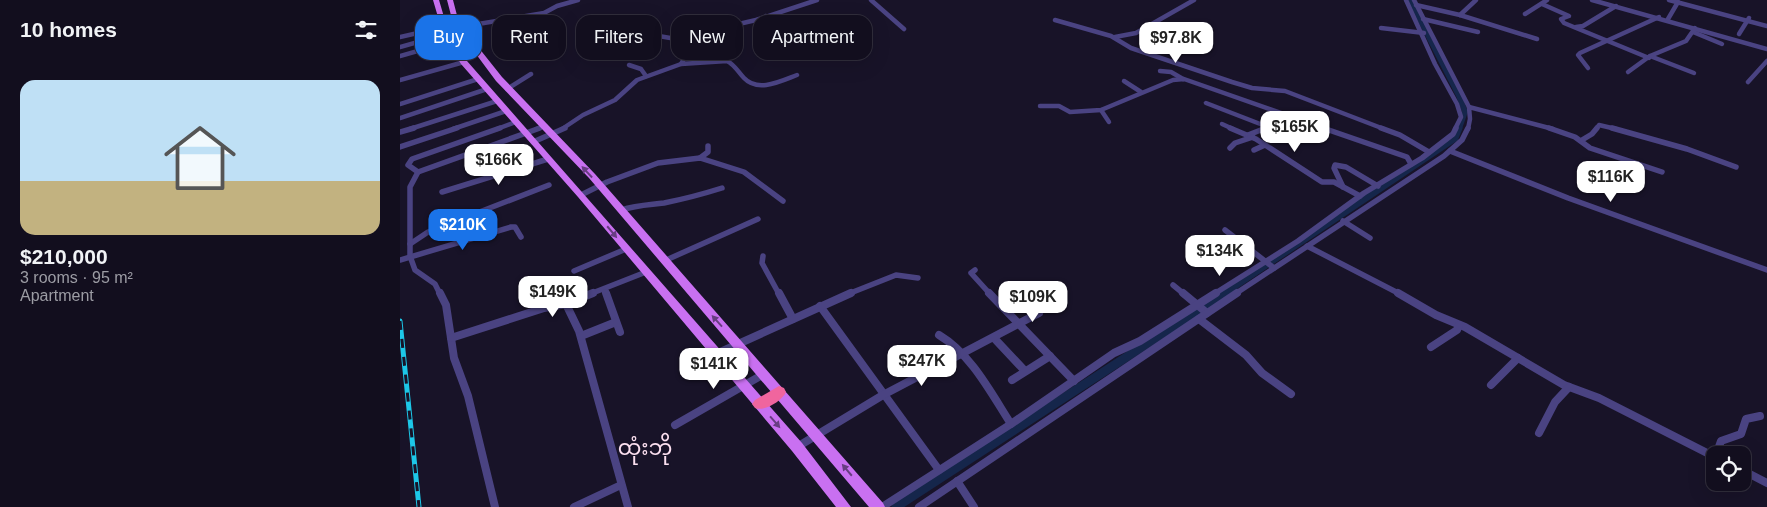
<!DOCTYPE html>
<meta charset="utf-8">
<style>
body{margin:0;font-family:Arial,"Noto Sans Myanmar",sans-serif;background:#1b1727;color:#f1f3f6;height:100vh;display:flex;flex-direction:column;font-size:19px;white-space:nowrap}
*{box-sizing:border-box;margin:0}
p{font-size:16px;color:#9c9ca4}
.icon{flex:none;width:28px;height:28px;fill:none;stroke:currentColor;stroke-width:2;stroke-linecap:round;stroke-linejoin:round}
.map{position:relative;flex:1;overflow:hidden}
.drawer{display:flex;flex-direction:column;background:#120e1e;width:400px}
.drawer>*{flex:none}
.guide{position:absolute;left:15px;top:15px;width:475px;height:45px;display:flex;gap:10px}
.controls{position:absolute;left:1306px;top:446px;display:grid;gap:10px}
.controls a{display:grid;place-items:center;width:45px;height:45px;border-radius:10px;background:#120e1e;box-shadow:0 5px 20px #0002,0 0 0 1px #312e3c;font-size:25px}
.price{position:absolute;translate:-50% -42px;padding:0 11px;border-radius:10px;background:#fff;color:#222;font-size:16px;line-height:32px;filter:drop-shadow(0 1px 2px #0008)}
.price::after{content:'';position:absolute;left:50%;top:30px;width:15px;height:11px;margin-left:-8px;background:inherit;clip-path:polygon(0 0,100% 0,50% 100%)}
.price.current{background:#1a73e8;color:#fff}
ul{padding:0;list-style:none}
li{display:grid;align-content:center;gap:10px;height:265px;padding:0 20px}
li span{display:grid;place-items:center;height:155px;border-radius:15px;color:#555}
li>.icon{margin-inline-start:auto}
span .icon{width:90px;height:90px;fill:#fffc;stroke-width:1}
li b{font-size:21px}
h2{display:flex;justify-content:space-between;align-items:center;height:60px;padding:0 20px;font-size:21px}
.pill{padding:0 18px;border-radius:15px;background:#120e1e;box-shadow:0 5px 20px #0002,0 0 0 1px #312e3c;font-size:18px;line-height:45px}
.pill.current{background:#1a73e8;color:#fff}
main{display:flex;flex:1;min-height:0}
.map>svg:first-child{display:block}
</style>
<main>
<section class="drawer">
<h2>10 homes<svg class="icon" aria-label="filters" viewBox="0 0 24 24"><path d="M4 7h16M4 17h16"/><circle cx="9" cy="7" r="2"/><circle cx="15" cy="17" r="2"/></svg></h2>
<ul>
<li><span style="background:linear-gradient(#bfe0f5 65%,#c2b280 0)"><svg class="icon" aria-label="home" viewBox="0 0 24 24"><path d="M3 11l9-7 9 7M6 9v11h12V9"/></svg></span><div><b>$210,000</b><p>3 rooms · 95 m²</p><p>Apartment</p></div></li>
</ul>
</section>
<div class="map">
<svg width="1367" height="507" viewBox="0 0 1367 507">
<rect width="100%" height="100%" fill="#181328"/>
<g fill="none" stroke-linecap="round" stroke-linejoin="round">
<!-- canal-far2 -->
<path stroke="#15264b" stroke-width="5.5" d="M1010 0 1059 96 1065 112 1059 129"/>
<!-- canal-far1 -->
<path stroke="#15264b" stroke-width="7" d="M823 294 1055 138 1059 128"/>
<!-- canal -->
<path stroke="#15264b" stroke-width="9" d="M496 507 825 293"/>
<!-- street-far2 -->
<g stroke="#4a4382" stroke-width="4.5">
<path d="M471 0 504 29"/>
<path d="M1006 0 1035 64 1057 104 1061 117 1055 129"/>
<path d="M1014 0 1069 107 1070 119 1068 129"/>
<path d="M1192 0 1367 49"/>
<path d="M1269 0 1367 26"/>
<path d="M1142 4 1169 16 1161 19 1164 23 1249 58"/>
<path d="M1016 5 1060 15 1137 39"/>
<path d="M1125 14 1147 0"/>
<path d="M1060 15 1076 0"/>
<path d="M366 16 383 23"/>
<path d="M1023 19 1078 32"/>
<path d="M1268 19 1278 2"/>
<path d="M655 20 711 36 731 48 832 82 852 88 885 91 984 129"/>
<path d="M229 21 244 19 253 35 276 39 291 48"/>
<path d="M60 27 144 13 157 6 178 0"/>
<path d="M1176 27 1183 26 1216 6"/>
<path d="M981 28 1024 33"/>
<path d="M1293 32 1322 44"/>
<path d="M1339 34 1349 18"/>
<path d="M0 37 44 27"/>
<path d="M218 37 226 49"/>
<path d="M715 37 736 33 794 0"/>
<path d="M221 41 252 34"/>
<path d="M0 47 46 34"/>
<path d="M0 56 49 42"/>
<path d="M1250 56 1294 73"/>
<path d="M281 64 327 61C335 65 338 72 344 78 358 93 381 81 397 75"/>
<path d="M229 65 241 69 246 76"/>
<path d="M1188 68 1178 55 1180 53 1259 17"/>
<path d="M760 71 771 72 783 79"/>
<path d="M1228 72 1250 56 1286 41 1295 28"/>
<path d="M0 80 64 62"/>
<path d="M724 81 741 92"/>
<path d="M1348 82 1367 61"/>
<path d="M107 89 131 74"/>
<path d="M806 103 868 127"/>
<path d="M0 104 78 79"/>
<path d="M640 106H659L670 112 701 110 773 80 784 79 927 129"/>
<path d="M1069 107 1153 129"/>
<path d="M701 110 709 122"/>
<path d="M0 118 87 89"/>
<path d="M822 124 833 129"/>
<path d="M10 129 97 101"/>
<path d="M53 129 106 111"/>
<path d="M97 129 116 122"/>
<path d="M136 129 144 126"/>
<path d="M162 129 183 115 215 100 237 80 281 64 291 48 313 30 356 20 417 0"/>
<path d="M863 129 887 114"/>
<path d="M1196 129 1199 125 1216 129"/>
</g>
<!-- street-far1 -->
<g stroke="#4a4382" stroke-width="5.5">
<path d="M830 128 856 139 922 182H934L960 196"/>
<path d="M923 128 1007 157 1011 164"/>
<path d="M981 128 1000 135 1029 152"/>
<path d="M1149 128 1175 137 1190 148 1262 172"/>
<path d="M1212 128 1287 149 1336 167"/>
<path d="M0 132 14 128"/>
<path d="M848 135 866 128"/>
<path d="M1182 140 1192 134 1197 128"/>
<path d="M133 142 165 128"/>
<path d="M0 147 57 128"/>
<path d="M830 148 835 143 853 137"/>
<path d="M854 150 865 145"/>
<path d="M1050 151 1168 198 1367 270"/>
<path d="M300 158 308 152V146"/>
<path d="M18 172 8 165 12 159 100 128"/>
<path d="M943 187 934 168 935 165 946 167 978 186"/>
<path d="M42 192 148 159"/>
<path d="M181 195 207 182 258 163 300 158 344 172 383 201"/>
<path d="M221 210C237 205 248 205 264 203 284 199 303 194 322 188"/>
<path d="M943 221 970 238"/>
<path d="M825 230 874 268"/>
<path d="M10 244 28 232 149 185"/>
<path d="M907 246 1000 294"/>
<path d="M363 256 362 263 379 294"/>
<path d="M0 260 111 227H115L121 237"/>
<path d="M264 261 358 219"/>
<path d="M575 270 571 273 590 294"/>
<path d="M174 271 226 249"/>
<path d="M773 285 784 294"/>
<path d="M205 289 207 294"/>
<path d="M40 294 35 284 15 270 10 256V187L18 172 140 128"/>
<path d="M190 294 246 272"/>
<path d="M448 294 496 275 518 278"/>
<path d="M814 294 898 241 964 193 1022 158 1053 134 1056 128"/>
<path d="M835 294 1044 156 1062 140 1068 128"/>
</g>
<!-- street -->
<g stroke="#4a4382" stroke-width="8">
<path d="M40 293 46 305 54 358 68 396 95 507"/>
<path d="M206 293 220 332"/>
<path d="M379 293 393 319"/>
<path d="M589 293 674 381"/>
<path d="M783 293 807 313"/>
<path d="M998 293 1036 315 1065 327 1164 385 1199 398 1315 457"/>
<path d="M166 304 179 331 228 507"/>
<path d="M420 306 539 470"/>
<path d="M799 319 846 355 862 373 891 394"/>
<path d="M539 335C571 354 591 393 611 424"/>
<path d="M181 336 216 322"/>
<path d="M51 338 144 308 166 304 193 293"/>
<path d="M594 338 625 371"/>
<path d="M1031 347 1057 330 1059 325"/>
<path d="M316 354 451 293"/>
<path d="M612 380 650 356"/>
<path d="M1091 385 1118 358"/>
<path d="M275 425 364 374"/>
<path d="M1139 433 1155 402 1169 387"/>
<path d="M397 447 483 395 639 313"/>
<path d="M1316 455 1321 441 1341 434 1346 419 1360 416"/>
<path d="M1342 470 1367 483"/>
<path d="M557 481 574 507"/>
<path d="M174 507 221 485"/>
<path d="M482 507 611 424 714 353 740 341 816 293"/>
<path d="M519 507 837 293"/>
</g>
<!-- primary -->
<g fill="#c970f1" fill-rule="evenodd">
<path d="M33 0H39L49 34 67 61 402 443 451 507H436L392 451 178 197 61 64 43 34Z"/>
<path d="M47 0H53L59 23 102 77 195 174 483 503 485 507H469L189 178 96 81 53 23Z"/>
</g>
<!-- highway -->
<path fill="#f0659e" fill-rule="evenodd" d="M379 386 384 388 386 392C382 401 364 412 355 408L352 404 355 400Z"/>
<!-- rail casing -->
<g stroke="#1dc7e8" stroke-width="5">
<path id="rail" d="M0 321 19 507"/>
</g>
<!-- rail -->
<use href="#rail" stroke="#181328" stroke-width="3" stroke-dasharray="9" stroke-linecap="butt"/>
</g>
<!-- one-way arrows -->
<defs><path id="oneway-solid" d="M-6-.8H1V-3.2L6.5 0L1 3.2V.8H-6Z" transform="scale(1.25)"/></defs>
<g fill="#683d82">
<use href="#oneway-solid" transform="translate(187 172) rotate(-133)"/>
<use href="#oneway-solid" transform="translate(212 232) rotate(50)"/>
<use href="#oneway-solid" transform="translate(317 321) rotate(-132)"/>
<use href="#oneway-solid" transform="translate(375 422) rotate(49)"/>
<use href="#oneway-solid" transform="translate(447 470) rotate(-130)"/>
</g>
<g text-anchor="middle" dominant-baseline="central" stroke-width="4" stroke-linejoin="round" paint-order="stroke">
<!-- near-quarter labels -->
<g font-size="21" fill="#fce0f0" stroke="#181328">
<text x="245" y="447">ထုံးဘို</text>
</g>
</g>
</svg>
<div class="controls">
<a><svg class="icon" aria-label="locate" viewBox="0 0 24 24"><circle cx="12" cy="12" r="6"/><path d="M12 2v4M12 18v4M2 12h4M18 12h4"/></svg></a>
</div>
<b class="price" style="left:776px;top:64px">$97.8K</b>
<b class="price" style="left:895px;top:153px">$165K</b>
<b class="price" style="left:99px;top:186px">$166K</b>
<b class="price" style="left:1211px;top:203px">$116K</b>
<b class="price current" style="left:63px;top:251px">$210K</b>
<b class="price" style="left:820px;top:277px">$134K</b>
<b class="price" style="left:153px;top:318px">$149K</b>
<b class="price" style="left:633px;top:323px">$109K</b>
<b class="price" style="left:522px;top:387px">$247K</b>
<b class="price" style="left:314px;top:390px">$141K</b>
<div class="guide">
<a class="pill current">Buy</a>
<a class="pill">Rent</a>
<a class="pill">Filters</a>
<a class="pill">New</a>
<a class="pill">Apartment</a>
</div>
</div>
</main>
